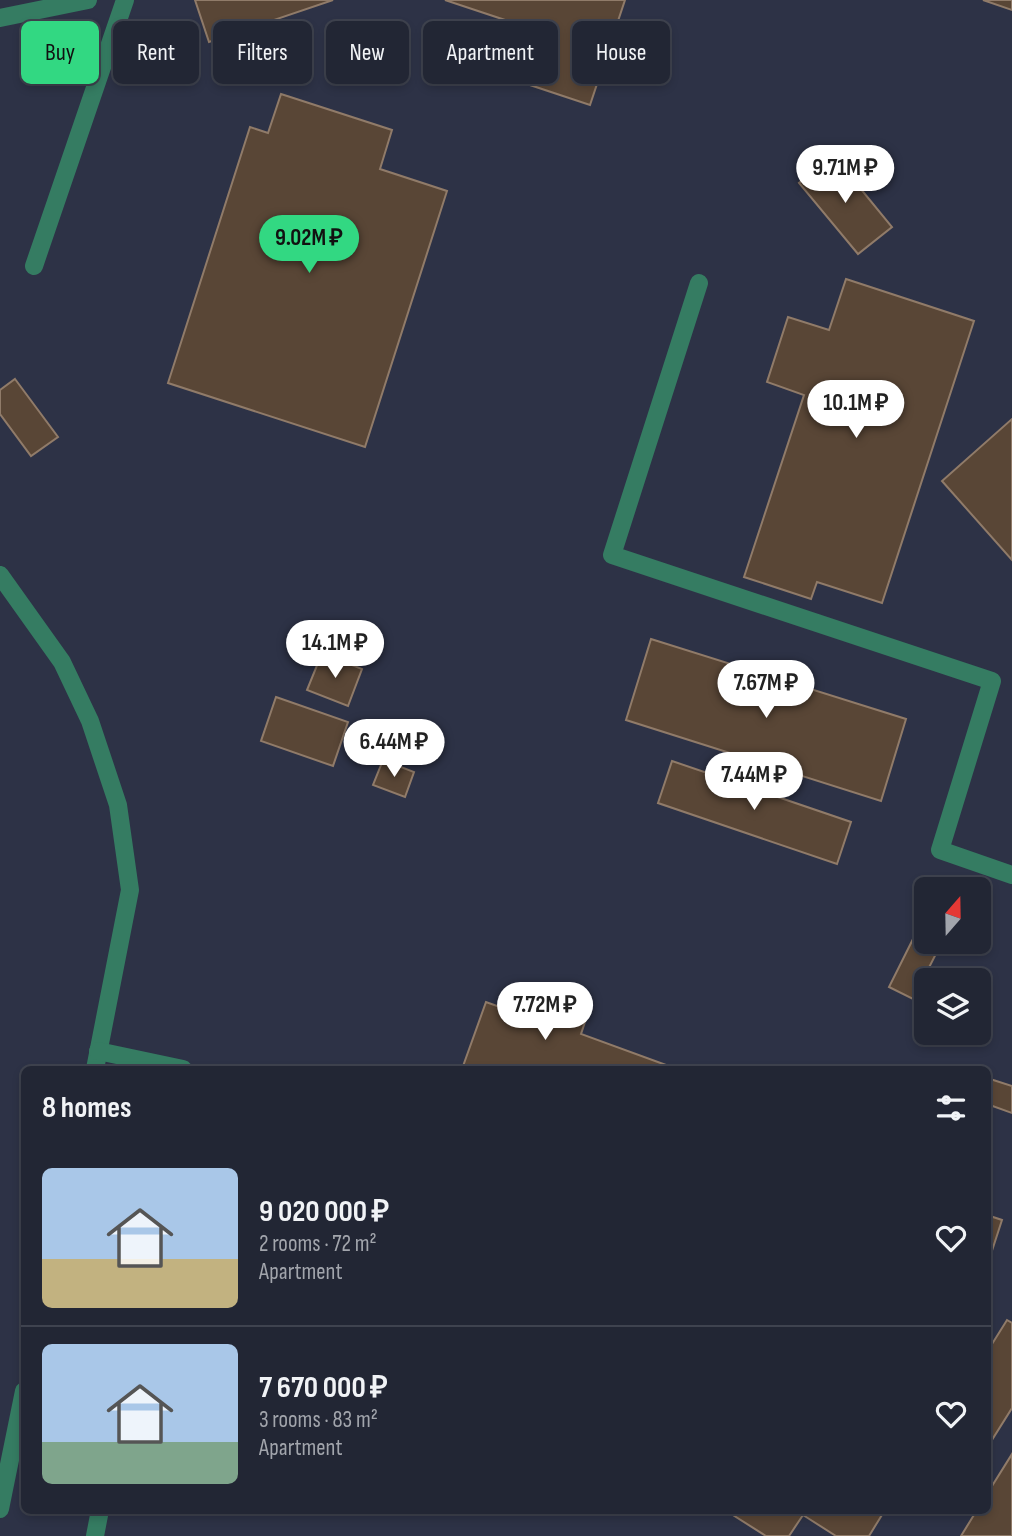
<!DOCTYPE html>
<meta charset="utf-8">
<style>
body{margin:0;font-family:"Sofia Sans Condensed",sans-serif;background:#2a2e3c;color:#f1f3f6;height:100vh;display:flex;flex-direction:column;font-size:26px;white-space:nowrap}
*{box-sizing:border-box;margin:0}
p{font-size:23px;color:#a2a5ac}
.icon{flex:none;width:38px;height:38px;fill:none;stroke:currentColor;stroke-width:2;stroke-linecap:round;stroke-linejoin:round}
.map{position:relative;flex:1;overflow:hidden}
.drawer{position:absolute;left:21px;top:1066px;width:970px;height:448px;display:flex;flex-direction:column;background:#222634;border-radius:10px;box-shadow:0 4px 10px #0003,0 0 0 2px #3f434f}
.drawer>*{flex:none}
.top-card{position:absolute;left:21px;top:21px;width:971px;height:63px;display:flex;gap:14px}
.needle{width:46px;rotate:20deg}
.fabs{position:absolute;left:914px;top:877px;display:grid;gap:14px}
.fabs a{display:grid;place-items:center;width:77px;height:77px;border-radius:10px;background:#222634;box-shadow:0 4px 10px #0003,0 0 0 2px #3f434f;font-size:35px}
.price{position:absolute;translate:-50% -60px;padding:0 16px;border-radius:24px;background:#fff;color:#222;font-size:23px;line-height:46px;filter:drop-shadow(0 2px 4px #0008)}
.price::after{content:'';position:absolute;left:50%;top:42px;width:21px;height:16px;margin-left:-10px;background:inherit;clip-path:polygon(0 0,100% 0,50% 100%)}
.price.selected{background:#32d882;color:#111}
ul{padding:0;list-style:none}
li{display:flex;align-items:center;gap:21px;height:175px;padding:0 21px}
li+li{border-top:2px solid #3f434f}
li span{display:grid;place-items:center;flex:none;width:196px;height:140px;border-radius:10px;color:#555}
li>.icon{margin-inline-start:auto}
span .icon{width:84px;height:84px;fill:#fffc;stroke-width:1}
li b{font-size:30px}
h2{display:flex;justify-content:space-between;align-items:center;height:84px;padding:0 21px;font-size:30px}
.chip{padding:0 24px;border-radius:10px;background:#222634;box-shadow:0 4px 10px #0003,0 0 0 2px #3f434f;font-size:24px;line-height:63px}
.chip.selected{background:#32d882;color:#111}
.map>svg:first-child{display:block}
</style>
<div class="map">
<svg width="1012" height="1536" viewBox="0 0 1012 1536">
<rect width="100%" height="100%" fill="#2d3246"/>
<!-- building -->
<g fill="#594636" stroke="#907b69" stroke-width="2">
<path d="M195 0H333L209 42Z"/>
<path d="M445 0H625L590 105 521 82 538 31Z"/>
<path d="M983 0H1012V10Z"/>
<path d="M281 94 392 130 380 169 447 191 365 447 168 383 250 127 268 133Z"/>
<path d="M833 155 892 227 858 254 799 183Z"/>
<path d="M846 279 974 321 882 603 817 582 811 599 744 577 804 395 767 382 788 317 829 330Z"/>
<path d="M15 379 58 437 31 456 0 414V390Z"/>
<path d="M1012 419V560L942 481Z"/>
<path d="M651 639 906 719 881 801 626 720Z"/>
<path d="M322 653 362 669 348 706 307 690Z"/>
<path d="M276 697 348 722 333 766 261 741Z"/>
<path d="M383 760 414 772 405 797 373 785Z"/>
<path d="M672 761 851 822 837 864 658 803Z"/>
<path d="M919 927 926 931V942H942L913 999 889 987Z"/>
<path d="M549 996 589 1010 581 1034 677 1069H462L486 1002 539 1021Z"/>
<path d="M987 1078 1012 1086V1113L987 1104Z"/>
<path d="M987 1215 1002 1220 989 1260H987Z"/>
<path d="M1007 1320 1012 1323V1408L990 1443 987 1441V1352Z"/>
<path d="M1012 1454V1536H961L977 1510H987V1494Z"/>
<path d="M725 1510H885L869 1536H836L803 1515 789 1536H766Z"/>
</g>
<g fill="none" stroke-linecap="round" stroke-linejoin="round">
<!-- minor -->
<g stroke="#357c62" stroke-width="18">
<path d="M0 18 88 0"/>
<path d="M34 266 125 0"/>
<path d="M699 283 612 555 992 681 940 850 1012 875"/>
<path d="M0 575 62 662 90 721 118 805 130 890 95 1069"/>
<path d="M98 1051 183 1069"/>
<path d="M0 1509 24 1391"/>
<path d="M95 1536 100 1510"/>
</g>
</g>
</svg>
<div class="fabs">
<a><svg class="needle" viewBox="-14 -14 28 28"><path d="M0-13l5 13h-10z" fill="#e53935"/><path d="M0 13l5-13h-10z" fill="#a2a5ac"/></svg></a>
<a><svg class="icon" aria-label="layers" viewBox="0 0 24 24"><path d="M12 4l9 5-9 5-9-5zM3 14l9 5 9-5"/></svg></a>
</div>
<b class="price" style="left:845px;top:205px">9.71M ₽</b>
<b class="price selected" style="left:309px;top:275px">9.02M ₽</b>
<b class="price" style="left:856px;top:440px">10.1M ₽</b>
<b class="price" style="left:335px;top:680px">14.1M ₽</b>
<b class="price" style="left:766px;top:720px">7.67M ₽</b>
<b class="price" style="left:394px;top:779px">6.44M ₽</b>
<b class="price" style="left:754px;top:812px">7.44M ₽</b>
<b class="price" style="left:545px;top:1042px">7.72M ₽</b>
<div class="top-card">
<a class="chip selected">Buy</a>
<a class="chip">Rent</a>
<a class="chip">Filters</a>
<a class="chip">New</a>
<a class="chip">Apartment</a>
<a class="chip">House</a>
</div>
<section class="drawer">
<h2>8 homes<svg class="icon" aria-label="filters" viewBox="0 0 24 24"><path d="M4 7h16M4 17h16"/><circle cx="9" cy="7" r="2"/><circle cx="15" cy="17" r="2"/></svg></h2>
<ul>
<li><span style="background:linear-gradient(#a9c7e8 65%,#c2b280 0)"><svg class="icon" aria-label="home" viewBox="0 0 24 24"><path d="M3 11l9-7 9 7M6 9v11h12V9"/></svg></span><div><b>9 020 000 ₽</b><p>2 rooms · 72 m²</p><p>Apartment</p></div><svg class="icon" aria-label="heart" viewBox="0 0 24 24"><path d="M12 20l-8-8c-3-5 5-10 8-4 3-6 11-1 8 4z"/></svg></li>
<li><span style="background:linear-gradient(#a9c7e8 70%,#7fa58c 0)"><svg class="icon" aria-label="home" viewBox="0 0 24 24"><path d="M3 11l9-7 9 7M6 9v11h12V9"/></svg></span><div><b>7 670 000 ₽</b><p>3 rooms · 83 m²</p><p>Apartment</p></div><svg class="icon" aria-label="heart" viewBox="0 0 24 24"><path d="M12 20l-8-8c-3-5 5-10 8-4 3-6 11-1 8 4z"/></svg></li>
</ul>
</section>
</div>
